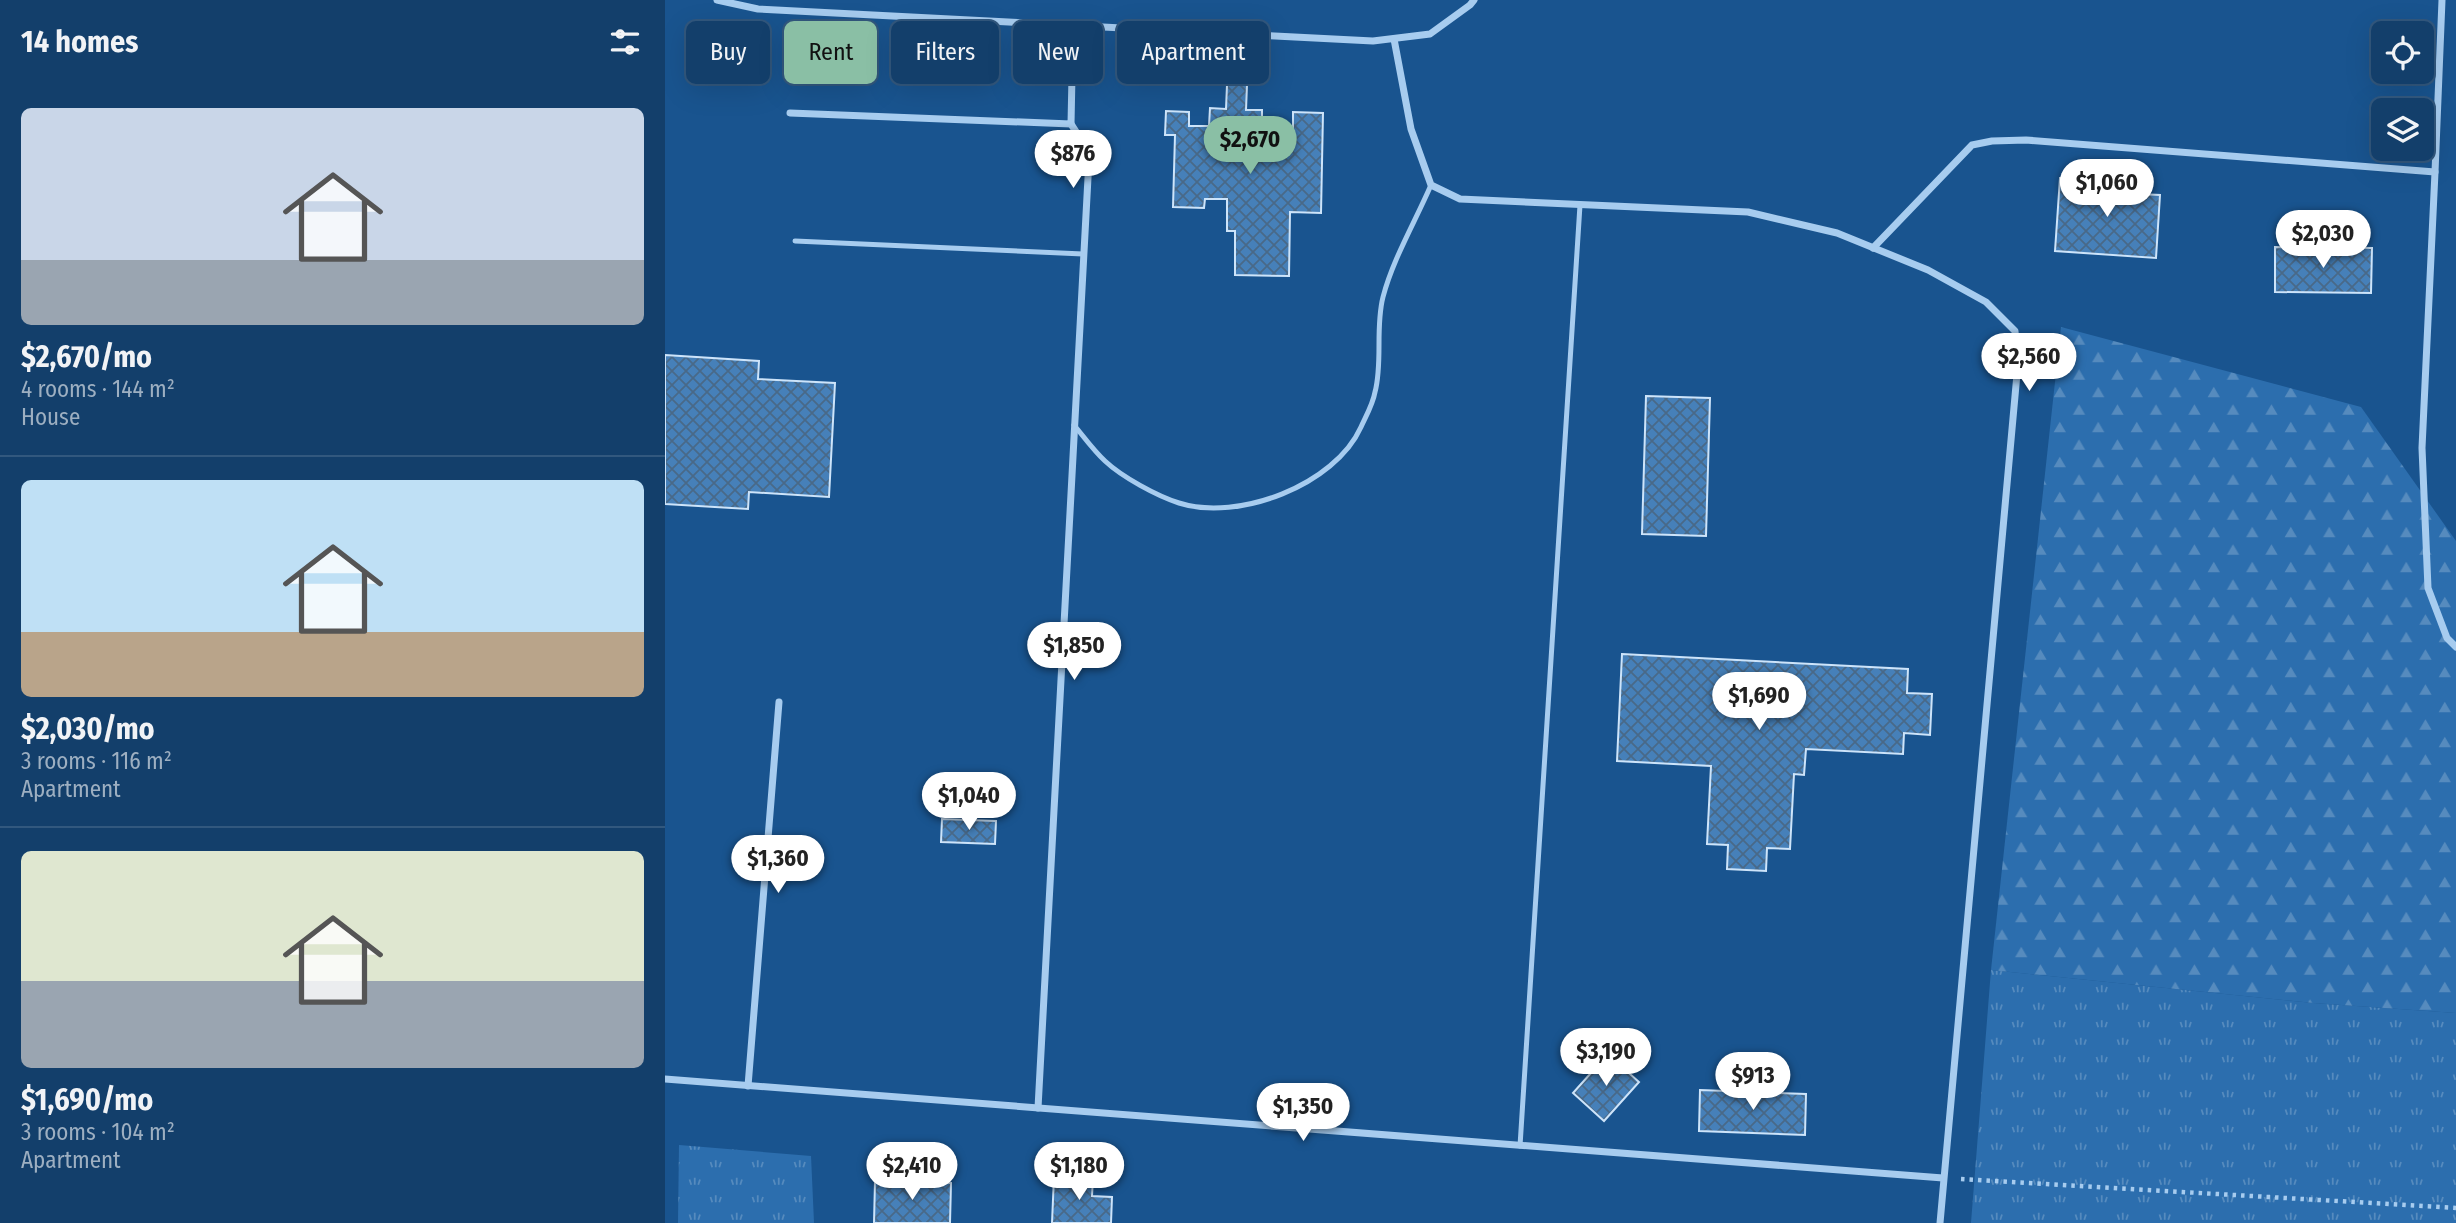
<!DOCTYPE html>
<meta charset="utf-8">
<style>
body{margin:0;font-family:"Fira Sans Condensed",sans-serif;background:#204a73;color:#f1f3f6;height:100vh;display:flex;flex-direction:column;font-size:26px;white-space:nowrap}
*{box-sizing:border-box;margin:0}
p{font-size:23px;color:#9dafc1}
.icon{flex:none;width:38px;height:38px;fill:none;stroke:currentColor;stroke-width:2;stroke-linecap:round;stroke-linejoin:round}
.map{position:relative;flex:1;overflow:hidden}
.sheet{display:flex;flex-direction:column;background:#133f6b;width:665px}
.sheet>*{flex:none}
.top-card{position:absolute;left:21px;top:21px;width:665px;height:63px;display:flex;gap:14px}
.buttons{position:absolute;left:1706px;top:21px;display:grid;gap:14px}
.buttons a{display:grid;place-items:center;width:63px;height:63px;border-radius:10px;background:#133f6b;box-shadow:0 7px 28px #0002,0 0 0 2px #32587e;font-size:35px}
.price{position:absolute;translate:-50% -60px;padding:0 16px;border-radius:24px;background:#fff;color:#222;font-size:23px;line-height:46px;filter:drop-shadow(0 2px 4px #0008)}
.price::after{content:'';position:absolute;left:50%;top:42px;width:21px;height:16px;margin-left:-10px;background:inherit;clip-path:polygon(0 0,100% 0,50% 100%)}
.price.current{background:#8abfa5;color:#111}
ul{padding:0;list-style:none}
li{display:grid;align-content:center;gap:14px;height:371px;padding:0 21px}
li+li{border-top:2px solid #32587e}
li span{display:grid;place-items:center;height:217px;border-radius:10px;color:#555}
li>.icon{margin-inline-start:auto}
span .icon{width:126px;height:126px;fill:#fffc;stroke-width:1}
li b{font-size:30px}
h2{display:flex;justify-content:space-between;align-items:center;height:84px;padding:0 21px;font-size:30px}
.chip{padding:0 24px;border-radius:10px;background:#133f6b;box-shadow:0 7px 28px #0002,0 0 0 2px #32587e;font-size:24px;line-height:63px}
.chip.current{background:#8abfa5;color:#111}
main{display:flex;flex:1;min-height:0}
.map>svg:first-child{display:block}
</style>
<main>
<section class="sheet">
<h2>14 homes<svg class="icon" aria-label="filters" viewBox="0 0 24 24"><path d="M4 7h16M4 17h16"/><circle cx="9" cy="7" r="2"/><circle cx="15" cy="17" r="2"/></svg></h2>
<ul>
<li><span style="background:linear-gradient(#c9d6e8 70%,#9aa5b1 0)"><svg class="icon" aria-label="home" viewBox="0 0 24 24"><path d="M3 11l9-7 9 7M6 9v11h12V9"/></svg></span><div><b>$2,670/mo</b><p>4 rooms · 144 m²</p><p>House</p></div></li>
<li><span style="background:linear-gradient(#bfe0f5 70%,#b9a48a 0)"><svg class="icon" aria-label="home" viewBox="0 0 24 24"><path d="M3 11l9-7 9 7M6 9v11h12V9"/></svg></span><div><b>$2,030/mo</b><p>3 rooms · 116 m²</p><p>Apartment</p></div></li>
<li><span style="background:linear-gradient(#dfe7d0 60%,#9aa5b1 0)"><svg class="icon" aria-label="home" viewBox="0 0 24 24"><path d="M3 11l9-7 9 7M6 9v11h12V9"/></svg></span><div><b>$1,690/mo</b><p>3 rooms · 104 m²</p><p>Apartment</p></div></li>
</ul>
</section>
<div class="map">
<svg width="1791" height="1223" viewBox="0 0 1791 1223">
<defs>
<pattern id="grass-tufts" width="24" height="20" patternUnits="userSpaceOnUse" patternTransform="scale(1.75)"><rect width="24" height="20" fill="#2c6eae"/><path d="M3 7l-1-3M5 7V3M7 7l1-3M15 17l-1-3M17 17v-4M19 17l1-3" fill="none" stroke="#568bbe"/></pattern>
<pattern id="forest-firs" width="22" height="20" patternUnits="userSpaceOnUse" patternTransform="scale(1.75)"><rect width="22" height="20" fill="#2c6eae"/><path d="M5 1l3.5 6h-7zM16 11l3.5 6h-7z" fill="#568bbe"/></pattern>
<pattern id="building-cross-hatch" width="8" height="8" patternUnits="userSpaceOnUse" patternTransform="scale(1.75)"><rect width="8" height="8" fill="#4680b9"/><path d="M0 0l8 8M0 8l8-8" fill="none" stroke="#496988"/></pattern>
</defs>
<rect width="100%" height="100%" fill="#19548f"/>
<!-- grass -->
<g fill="url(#grass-tufts)">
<path d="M1326 970 1648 1003 1791 1013V1223H1306Z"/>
<path d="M14 1145 146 1156 149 1223H13Z"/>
</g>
<!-- forest -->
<path fill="url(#forest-firs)" d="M1396 327 1696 407 1791 541V1013L1648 1003 1326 970Z"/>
<!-- building -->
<g fill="url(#building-cross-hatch)" stroke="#cde4fa" stroke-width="2">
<path d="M562 85H582L581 110H597V127L628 128V112L658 113 656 213 625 212 624 276 570 275V231H562V199H540L539 208 508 207 510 135H500L501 111 524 112V126H544L545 108 561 109Z"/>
<path d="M1395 178 1450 182V192L1463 193 1464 179H1475L1474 194 1495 195 1491 258 1390 251Z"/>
<path d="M1610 247 1707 248 1706 293 1610 292Z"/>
<path d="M0 355 94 361 93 379 170 383 164 497 84 492 83 509 0 504Z"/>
<path d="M981 396 1045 398 1041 536 977 534Z"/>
<path d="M957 654 1243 669 1242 693 1267 694 1265 735 1239 733 1238 754 1141 749 1139 775 1129 774 1125 849 1102 848 1101 871 1062 869 1063 845 1042 844 1046 766 952 761Z"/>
<path d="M277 819 331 821 330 844 276 842Z"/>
<path d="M943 1054 974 1082 939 1121 908 1093Z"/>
<path d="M1035 1090 1141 1094 1140 1135 1034 1131Z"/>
<path d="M389 1176 428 1178 427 1196 447 1197 446 1223H387Z"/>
<path d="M210 1181 286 1183 285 1223H209Z"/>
</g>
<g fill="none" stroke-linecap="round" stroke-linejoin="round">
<!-- path -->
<path stroke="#a7ccef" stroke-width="4.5" stroke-dasharray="3.5 5" stroke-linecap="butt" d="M1296 1179 1791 1208"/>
<!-- lane -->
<g stroke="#a7ccef" stroke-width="5">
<path d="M130 241 418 254"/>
<path d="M409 425C419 437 429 451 440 461 457 477 492 496 514 503 573 522 670 485 696 427 701 416 708 404 710 392 718 362 710 328 718 297 728 259 750 222 766 185"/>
<path d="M855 1146 915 205"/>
</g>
<!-- street -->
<g stroke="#a7ccef" stroke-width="7">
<path d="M52 0 93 9 708 41 765 34 805 5 809 0"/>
<path d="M729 39 746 129 766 185 795 199 1083 212 1172 233 1263 270 1321 302 1350 331 1353 363 1275 1223"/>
<path d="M125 113 406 124 408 27"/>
<path d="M1770 172 1757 448 1763 588 1782 638 1791 647"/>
<path d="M1208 248 1307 145 1327 141 1361 140 1770 172 1777 0"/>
<path d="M0 1079 1278 1178"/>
<path d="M83 1086 114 702"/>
<path d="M373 1108 424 159 417 141 406 124"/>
</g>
</g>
</svg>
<div class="buttons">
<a><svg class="icon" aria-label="locate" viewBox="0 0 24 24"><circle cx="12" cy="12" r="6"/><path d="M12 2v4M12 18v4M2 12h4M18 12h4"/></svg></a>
<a><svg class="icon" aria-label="layers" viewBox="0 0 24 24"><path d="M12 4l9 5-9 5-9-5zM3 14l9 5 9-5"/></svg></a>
</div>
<b class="price current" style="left:585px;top:176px">$2,670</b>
<b class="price" style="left:408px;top:190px">$876</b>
<b class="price" style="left:1442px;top:219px">$1,060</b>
<b class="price" style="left:1658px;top:270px">$2,030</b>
<b class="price" style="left:1364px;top:393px">$2,560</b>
<b class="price" style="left:409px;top:682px">$1,850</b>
<b class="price" style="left:1094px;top:732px">$1,690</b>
<b class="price" style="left:304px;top:832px">$1,040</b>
<b class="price" style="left:113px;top:895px">$1,360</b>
<b class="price" style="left:941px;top:1088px">$3,190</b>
<b class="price" style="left:1088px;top:1112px">$913</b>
<b class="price" style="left:638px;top:1143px">$1,350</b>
<b class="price" style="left:247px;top:1202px">$2,410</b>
<b class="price" style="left:414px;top:1202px">$1,180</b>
<div class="top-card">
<a class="chip">Buy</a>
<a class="chip current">Rent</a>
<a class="chip">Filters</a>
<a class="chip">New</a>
<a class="chip">Apartment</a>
</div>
</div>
</main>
